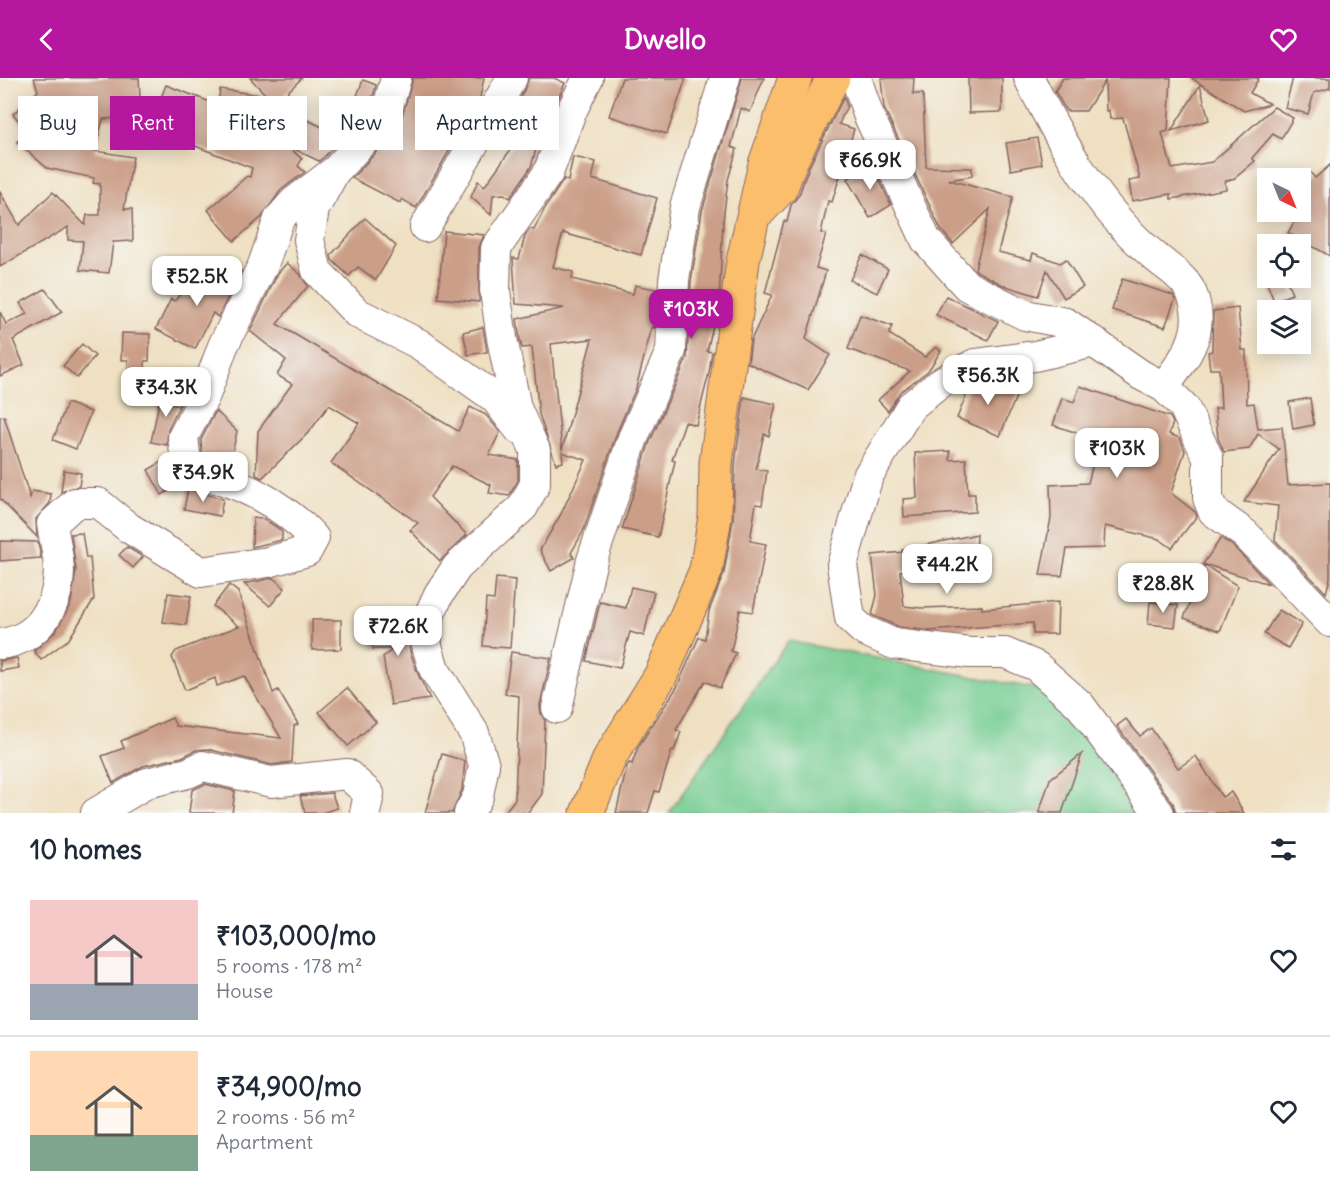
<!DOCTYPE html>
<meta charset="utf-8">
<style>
body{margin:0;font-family:Delius,sans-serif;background:#f6f6f7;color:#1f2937;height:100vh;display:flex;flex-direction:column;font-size:22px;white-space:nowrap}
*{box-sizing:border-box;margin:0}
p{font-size:20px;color:#747a83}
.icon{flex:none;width:33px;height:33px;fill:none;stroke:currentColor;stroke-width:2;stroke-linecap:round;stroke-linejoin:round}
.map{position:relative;height:735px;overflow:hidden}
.panel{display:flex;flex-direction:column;background:#fff;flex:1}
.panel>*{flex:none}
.top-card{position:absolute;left:18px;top:18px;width:600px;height:54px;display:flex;gap:12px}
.needle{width:39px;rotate:137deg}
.tools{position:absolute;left:1257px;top:90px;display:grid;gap:12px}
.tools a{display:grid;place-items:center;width:54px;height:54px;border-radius:0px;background:#fff;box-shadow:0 3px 15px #0003;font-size:30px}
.price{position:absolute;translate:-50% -51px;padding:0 14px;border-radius:12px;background:#fff;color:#222;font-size:20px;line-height:39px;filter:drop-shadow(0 2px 3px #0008)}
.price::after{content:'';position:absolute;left:50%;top:36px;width:18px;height:14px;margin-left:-9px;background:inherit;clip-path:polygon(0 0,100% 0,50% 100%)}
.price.selected{background:#b5179e;color:#fff}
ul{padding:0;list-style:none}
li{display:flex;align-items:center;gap:18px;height:150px;padding:0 30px}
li+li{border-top:2px solid #e0e1e3}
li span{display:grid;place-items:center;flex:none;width:168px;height:120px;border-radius:0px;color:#555}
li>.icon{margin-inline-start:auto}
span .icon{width:72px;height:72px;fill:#fffc;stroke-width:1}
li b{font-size:26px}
h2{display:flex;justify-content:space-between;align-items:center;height:72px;padding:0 30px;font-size:26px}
.chip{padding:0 21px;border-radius:0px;background:#fff;box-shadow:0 3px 15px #0003;font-size:21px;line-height:54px}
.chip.selected{background:#b5179e;color:#fff}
header{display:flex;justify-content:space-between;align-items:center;height:78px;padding:0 30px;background:#b5179e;color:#fff;font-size:27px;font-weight:700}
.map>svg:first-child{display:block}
</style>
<header><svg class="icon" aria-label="back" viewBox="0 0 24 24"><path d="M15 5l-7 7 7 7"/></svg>Dwello<svg class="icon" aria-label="heart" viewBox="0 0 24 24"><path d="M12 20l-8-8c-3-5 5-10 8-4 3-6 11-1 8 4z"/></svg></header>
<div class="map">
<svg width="1330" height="735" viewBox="0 0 1330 735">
<rect width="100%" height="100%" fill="#f6f6f2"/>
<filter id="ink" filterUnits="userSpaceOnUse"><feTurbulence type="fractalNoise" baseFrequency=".0167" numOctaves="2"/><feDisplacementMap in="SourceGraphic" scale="12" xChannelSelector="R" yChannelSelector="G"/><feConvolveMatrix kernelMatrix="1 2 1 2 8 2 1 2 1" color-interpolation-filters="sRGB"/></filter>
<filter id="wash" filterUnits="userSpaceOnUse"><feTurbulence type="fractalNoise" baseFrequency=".008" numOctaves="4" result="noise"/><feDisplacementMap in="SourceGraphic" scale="24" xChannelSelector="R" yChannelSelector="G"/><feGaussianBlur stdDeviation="1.35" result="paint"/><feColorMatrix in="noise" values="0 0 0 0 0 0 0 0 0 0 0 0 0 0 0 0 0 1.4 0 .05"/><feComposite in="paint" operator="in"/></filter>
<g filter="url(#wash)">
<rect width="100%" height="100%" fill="#efe0c2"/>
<!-- grass -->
<path fill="#74cc91" stroke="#5f765e" stroke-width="1.5" d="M788 563 1048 613 1111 676 1150 735H669Z"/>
<g id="blocks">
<!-- building -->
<g fill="#cb9e87" fill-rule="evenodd">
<path d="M34 0H139L141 39 103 41 95 73 133 79 124 131H132L133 163 113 164 109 195 80 192 83 163 68 162V149L0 189V114L19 147 53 114 85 147 87 137H100V106L93 105 94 100 47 90 17 64 27 52 13 36 38 13Z"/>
<path d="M250 0H302L273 28 267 50 302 81 298 88 305 94 281 112 262 139 234 163 208 132 247 98 250 99 252 90 149 50 166 7 218 27 220 11 267 18Z"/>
<path d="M413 0H484L480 20 416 130 402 121 400 125 352 100 398 51Z"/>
<path d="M529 0H554L565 5 552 34 547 32 531 89 510 120 504 116 493 117 491 137 471 119 478 103 484 109 511 71 525 22 521 19Z"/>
<path d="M622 0H686L667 56 609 38Z"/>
<path d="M742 0H764L750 34 741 30 731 69 737 71 728 102 723 143 719 224 707 273 712 274 709 295 696 347 685 344 672 382 675 383 658 459 622 451 649 366 687 280 691 204 702 133Z"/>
<path d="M881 0H914L913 16H923L926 89 972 90V98L949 102 1013 119 998 174 1031 182 1033 175 1060 185 1066 181 1083 209 1064 220 1047 192 1038 218 1003 207 978 194 975 191 990 131 953 166 941 152 884 30Z"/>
<path d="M968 0H1002V34L969 35Z"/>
<path d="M1063 0H1171L1168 53 1162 55 1172 91 1212 84 1274 29 1293 40 1281 61 1273 56 1252 80 1255 83 1235 100 1225 103 1226 111 1171 121V116L1132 123 1129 103 1140 101 1123 40 1110 41 1109 32 1106 33 1105 3 1086 33H1066L1055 13Z"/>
<path d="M1191 0H1259L1250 15 1270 26 1244 33Z"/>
<path d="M1293 0H1330V10L1314 15 1308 36 1285 30Z"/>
<path d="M363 2 376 7 370 31 324 79 319 83 292 70 308 42 322 49 329 37 346 47Z"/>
<path d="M1200 7 1209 42 1171 53Z"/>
<path d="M844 19 847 28 839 46 854 51 832 124 828 123 821 155 826 156 816 190 826 193 806 261 830 277 808 312 748 285 751 262 772 217 765 215 784 143 787 144 791 127 799 117 808 91Z"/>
<path d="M1037 60 1042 86 1011 92 1006 65Z"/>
<path d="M573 79 596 84 592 101 657 120 641 177 563 155 553 189 573 194 572 201 633 216 635 207 656 211 655 250 652 249 636 310 617 354 583 454 571 475 574 480 551 493 540 472 561 436 586 382 562 374 563 384 556 386 539 336 532 269 522 270 520 263 517 241 564 230 516 226 513 180 519 181 525 158 530 151 534 152 545 130 564 101 568 103ZM592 261 562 372 551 266Z"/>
<path d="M872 86 891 127 870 140 847 101Z"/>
<path d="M1330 87V178L1288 155 1306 123 1300 117V103L1310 94 1315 100Z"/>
<path d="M365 140 396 168 376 202 358 189 349 198 332 182 331 177Z"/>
<path d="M444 153 484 157 479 170V224L438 220Z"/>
<path d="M862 177 888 191 877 215 850 202Z"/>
<path d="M231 185 241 193 218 239 213 235 195 271 156 251 171 221 175 223 194 196 211 208Z"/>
<path d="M287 185 300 196 308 208 277 246 458 353 470 329 486 337 500 354 489 377 518 382V402L509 418 489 415 491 407 452 388 430 419 467 457 440 483 410 452 418 445 331 385 359 345 329 327 310 353 262 400 256 397 258 353 292 306 277 297 286 282 250 253 278 195Z"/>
<path d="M1265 200H1286L1292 216 1274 223Z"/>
<path d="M1122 201 1173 217 1175 221 1165 249 1112 232Z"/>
<path d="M45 211 62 234 13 262 24 287 0 298V234L6 246 27 236 20 225Z"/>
<path d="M946 218 998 243 988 262 936 237Z"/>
<path d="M1238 230 1242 272H1246L1247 326 1254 325 1258 351 1282 349 1288 407 1330 405V500L1326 515 1275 462 1278 428 1244 424 1279 371 1258 356 1249 371 1224 374 1218 360 1215 330H1221L1219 291H1210L1208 274 1212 273 1213 233Z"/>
<path d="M860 237 892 248 889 256 925 279 936 269 941 273 928 293 900 314 888 333 878 322 910 293 848 271Z"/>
<path d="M483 249 487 274 468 277 463 254Z"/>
<path d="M122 255 150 256 149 283H145V310L127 309 128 282H121Z"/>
<path d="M82 266 95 278 77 300 63 288Z"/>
<path d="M189 296 194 297 168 351 167 367 151 364 159 324 179 328Z"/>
<path d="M987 302 1018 314 1000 358 957 340 970 308Z"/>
<path d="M1080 308 1170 339 1173 345 1169 356 1180 360 1185 373 1171 415 1195 434 1197 438 1172 470 1159 461 1105 448 1104 470 1067 471 1062 498 1040 497 1051 440 1050 407 1088 405 1099 362 1053 347 1062 320 1074 324Z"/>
<path d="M744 319 776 326 769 358 764 356 756 391 767 393 762 427 756 426 750 463 766 466 753 534 740 532 731 573 736 575 720 610 705 603 676 652 681 654 674 673 672 672 659 714 655 713 648 735H616L627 688 629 685 632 686 638 669 677 609 699 559 705 561 709 533 724 495 733 442 735 386Z"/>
<path d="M1310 320 1314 347 1293 351 1289 324Z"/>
<path d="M67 325 91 334 76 371 53 362Z"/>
<path d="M216 333 237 353 230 386 204 379 202 373 201 362Z"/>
<path d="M4 338 30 420 32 413 51 416 50 425 36 441 37 459 0 421V339Z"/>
<path d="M950 373V382L966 381 968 416H975V434L904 439 903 421 917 420 915 375Z"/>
<path d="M168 380 179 407 162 417 148 392Z"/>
<path d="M64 392 81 395 79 408 61 414Z"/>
<path d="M188 411 223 421 220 438 184 431Z"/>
<path d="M253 440 264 441 278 450 282 454V462L252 469Z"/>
<path d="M82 455 86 480H90L94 521 69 561 41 582 34 573 56 553 71 525 76 492 71 456Z"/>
<path d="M977 456 976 477 900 493 904 528 921 530 982 528V531L1058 524 1057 556H1033V545L930 553 899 549 872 537 877 517 872 477 903 474 902 472Z"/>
<path d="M1221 460 1234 469 1269 506 1203 486Z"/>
<path d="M0 463 38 464 41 480 0 483Z"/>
<path d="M127 469 143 479 133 490 119 477Z"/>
<path d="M1204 487 1238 508 1220 553 1184 540Z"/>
<path d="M273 500 285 510 270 528 244 506Z"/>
<path d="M496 500 515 502 510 570 483 568 486 521 494 522Z"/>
<path d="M229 507 238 514 273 615 278 612 298 646 294 648 292 684 272 687 207 671 196 672 182 679 143 688 113 705 102 678 124 670 121 663 172 640 176 648 281 660 244 598 217 608 215 600 185 612 172 579 176 573 239 548 213 528Z"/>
<path d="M631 509 654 514 644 558 630 554 620 590 586 583 600 524 626 530Z"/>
<path d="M168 515 191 518 186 547 163 544Z"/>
<path d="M1150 524 1178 527 1175 549 1148 546Z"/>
<path d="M412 532 409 545 410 573 418 596 430 621 391 627 383 579 393 571H373L371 536Z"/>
<path d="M1279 532 1302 546 1288 570 1264 556Z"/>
<path d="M312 542H341V571L312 572Z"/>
<path d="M511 574 551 580 540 627 541 635 545 643 542 716 528 735H504L515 721 519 618 505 616Z"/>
<path d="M17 580 19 590 0 593V583Z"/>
<path d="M347 610 376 644 348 668 319 634Z"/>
<path d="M1126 641 1140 658 1151 650 1178 690 1196 678 1222 719 1231 714 1244 735H1176L1173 725 1117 648Z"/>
<path d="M442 676 465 683 462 712 452 735H425Z"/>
<path d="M1082 676 1062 735H1039L1050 701Z"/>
<path d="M205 706 235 713 232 735H189L192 712Z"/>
<path d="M332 715 337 730 322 735H305L300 718Z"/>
</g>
</g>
</g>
<g filter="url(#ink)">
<use href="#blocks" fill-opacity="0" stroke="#846360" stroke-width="1.5"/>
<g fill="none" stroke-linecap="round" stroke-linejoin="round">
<!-- minor casing -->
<g stroke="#846360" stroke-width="32">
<g id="minor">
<path d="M856 0 868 36 926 162 967 208 1025 237 1066 245 1141 297 1164 309 1184 329 1208 380V420L1213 433 1245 456 1330 544"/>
<path d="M1029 0C1060 63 1098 130 1152 176 1172 194 1192 201 1196 231 1201 262 1181 285 1164 309"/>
<path d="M332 98 314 131 309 162 317 193 357 235 419 266 495 320 519 351"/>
<path d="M425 149 512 0"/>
<path d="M1095 264 1035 278 975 286 943 303 911 328 868 398 842 487 850 540 863 552 894 566 970 575H1005L1036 588 1080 627 1159 735"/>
<path d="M0 566C38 562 58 529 59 493 59 478 54 461 52 446L75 425H98L129 450 201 494 268 484 307 473 314 460C283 426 236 401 190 394L185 376 183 359 205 317 223 268 263 187 279 141 294 124 336 92 385 40 396 0"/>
<path d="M557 630 592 482 633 360 671 273 674 202 685 129 725 0"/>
<path d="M96 735 147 705 188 695 203 688 271 704 347 696 369 716 365 735"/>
<path d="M469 735 478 718 484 687 474 655 434 591 427 568 426 544 439 516 457 489 523 429 535 406V372L516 330 502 260 495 213 496 170 548 95 571 34 588 0"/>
</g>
</g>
<!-- major casing -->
<g stroke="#846360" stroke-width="35">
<g id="major">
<path d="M761 131 781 110 791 83 833 0"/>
<path d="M587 735 610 679 661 597 706 492 715 439 716 385 743 183 765 86 795 0"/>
</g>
</g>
<!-- minor -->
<use href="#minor" stroke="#fff" stroke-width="30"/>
<!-- major -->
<use href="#major" stroke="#fabe6d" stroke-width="33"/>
</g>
</g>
</svg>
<div class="tools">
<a><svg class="needle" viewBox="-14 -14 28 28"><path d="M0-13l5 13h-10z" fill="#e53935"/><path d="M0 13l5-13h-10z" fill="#747a83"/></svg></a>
<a><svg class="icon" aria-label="locate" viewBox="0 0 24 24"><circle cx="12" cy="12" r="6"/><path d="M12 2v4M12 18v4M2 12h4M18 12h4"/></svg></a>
<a><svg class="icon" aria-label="layers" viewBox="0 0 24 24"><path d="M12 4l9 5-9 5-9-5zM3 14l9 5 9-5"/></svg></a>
</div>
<b class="price" style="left:870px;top:113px">₹66.9K</b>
<b class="price" style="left:197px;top:229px">₹52.5K</b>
<b class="price selected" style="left:691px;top:262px">₹103K</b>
<b class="price" style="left:988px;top:328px">₹56.3K</b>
<b class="price" style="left:166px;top:340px">₹34.3K</b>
<b class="price" style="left:1117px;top:401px">₹103K</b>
<b class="price" style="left:203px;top:425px">₹34.9K</b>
<b class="price" style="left:947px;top:517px">₹44.2K</b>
<b class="price" style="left:1163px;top:536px">₹28.8K</b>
<b class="price" style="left:398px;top:579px">₹72.6K</b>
<div class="top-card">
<a class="chip">Buy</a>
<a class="chip selected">Rent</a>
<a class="chip">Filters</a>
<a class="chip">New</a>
<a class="chip">Apartment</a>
</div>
</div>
<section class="panel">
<h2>10 homes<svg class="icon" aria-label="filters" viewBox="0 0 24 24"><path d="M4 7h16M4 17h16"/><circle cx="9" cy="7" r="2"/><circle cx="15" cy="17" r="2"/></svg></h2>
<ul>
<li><span style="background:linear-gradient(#f6c9c9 70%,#9aa5b1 0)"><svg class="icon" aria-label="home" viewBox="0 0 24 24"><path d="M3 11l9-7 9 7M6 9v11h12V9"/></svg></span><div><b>₹103,000/mo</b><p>5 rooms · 178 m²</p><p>House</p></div><svg class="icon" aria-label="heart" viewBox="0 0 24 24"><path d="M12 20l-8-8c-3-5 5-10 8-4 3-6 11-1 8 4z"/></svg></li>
<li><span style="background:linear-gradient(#ffd9b3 70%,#7fa58c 0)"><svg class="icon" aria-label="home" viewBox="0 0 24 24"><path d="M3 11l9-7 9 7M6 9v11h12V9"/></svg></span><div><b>₹34,900/mo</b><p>2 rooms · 56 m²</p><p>Apartment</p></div><svg class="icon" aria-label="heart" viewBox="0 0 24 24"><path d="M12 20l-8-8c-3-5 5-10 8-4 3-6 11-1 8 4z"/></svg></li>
</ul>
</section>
